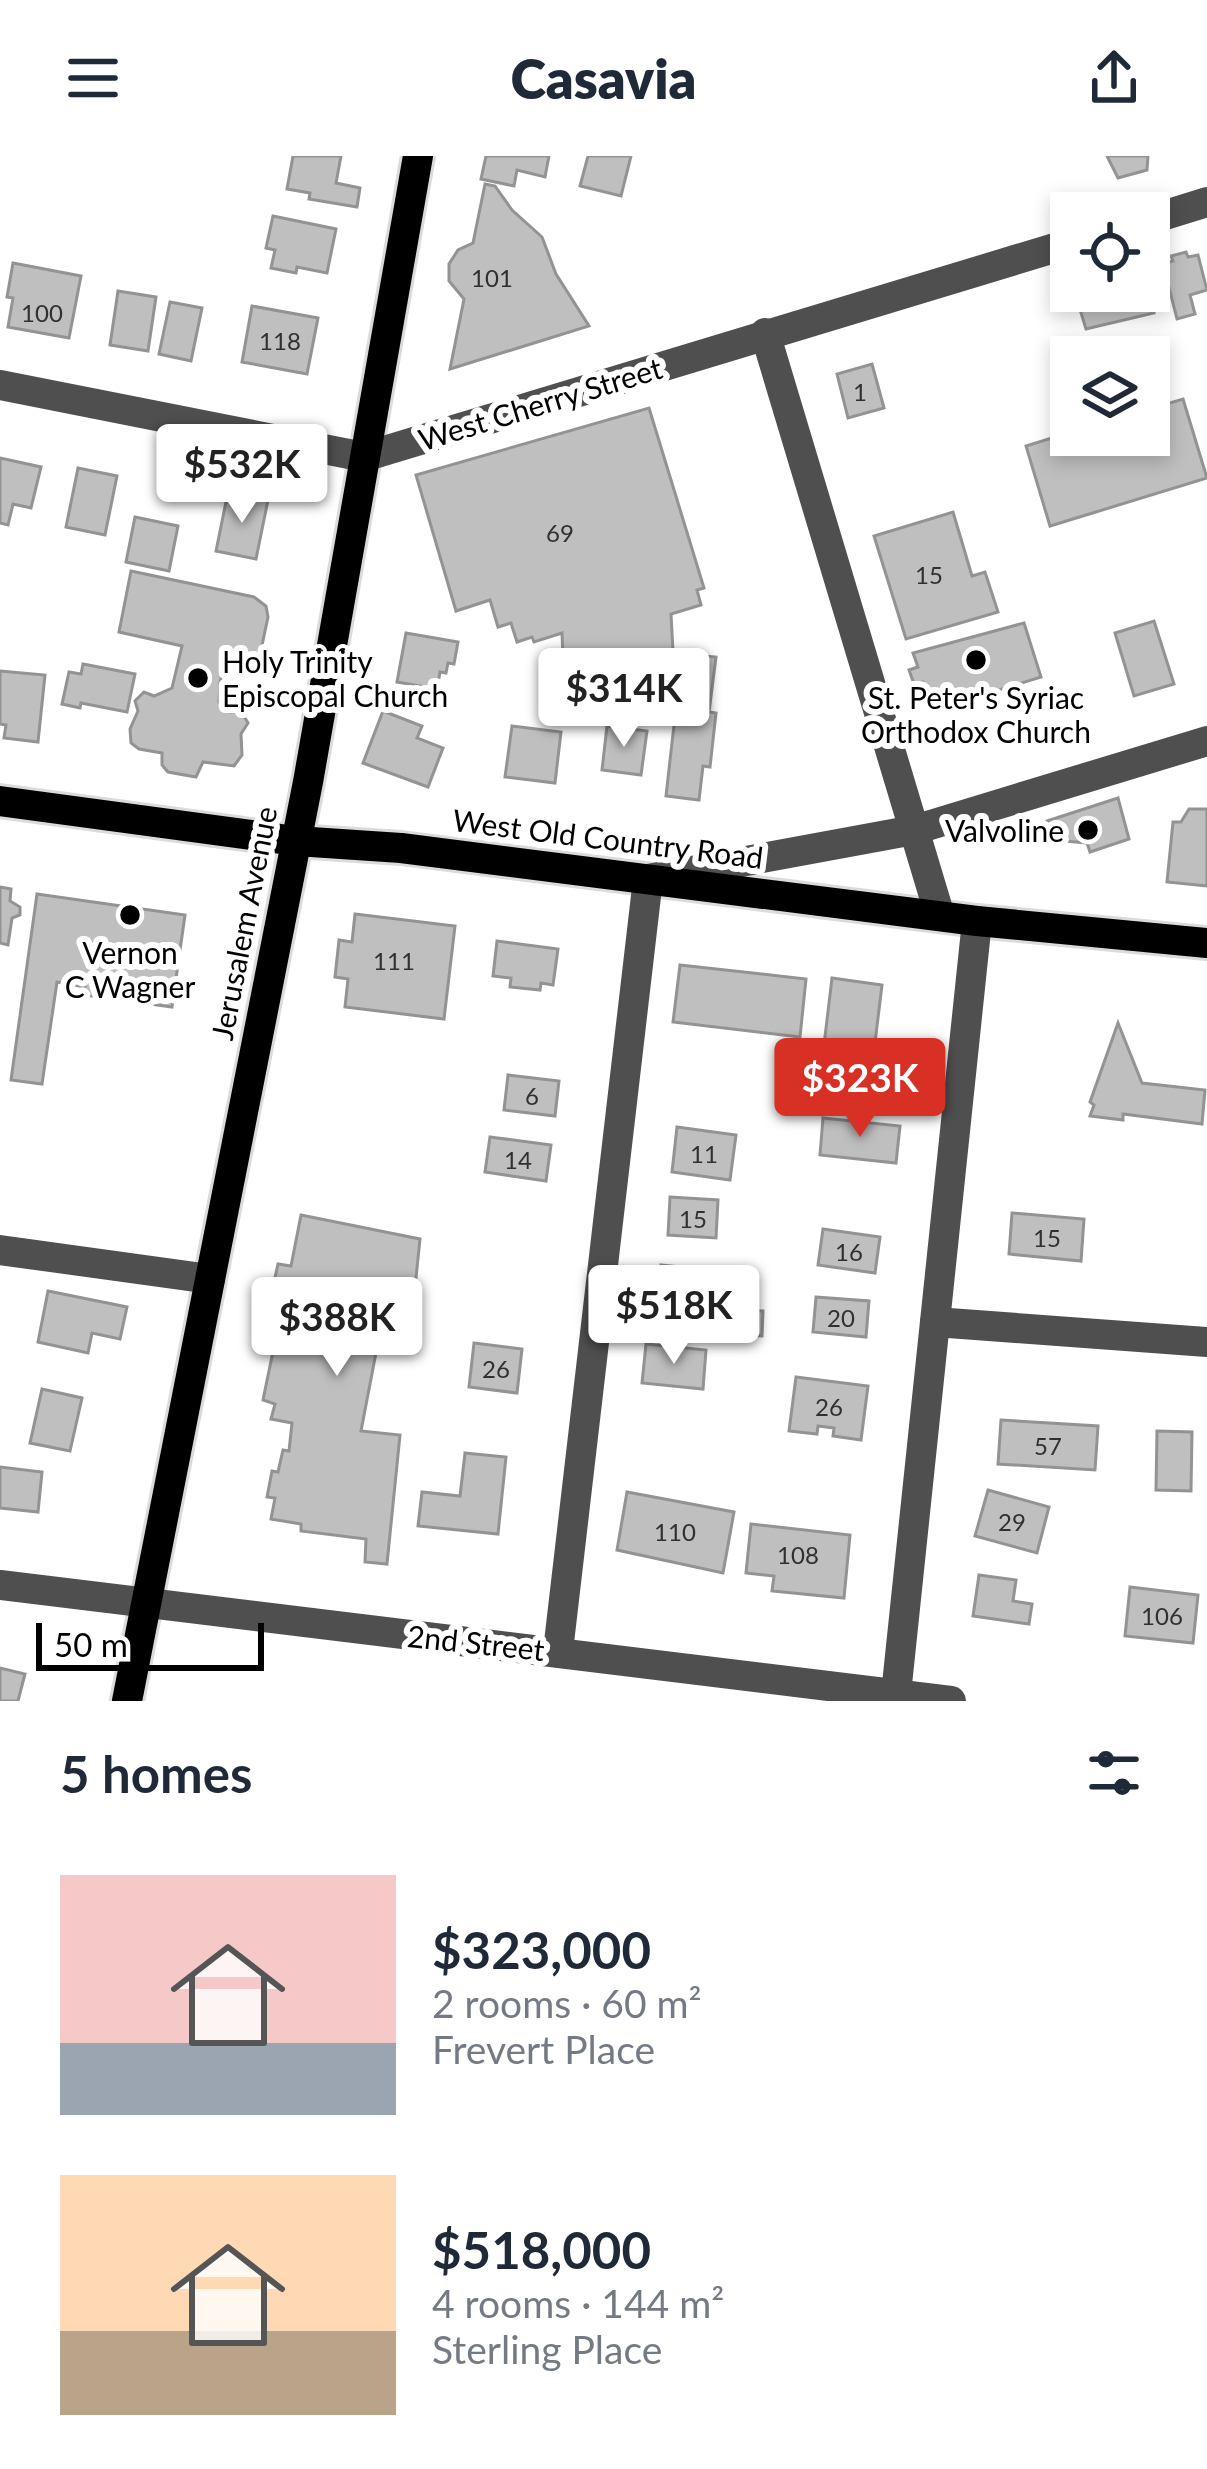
<!DOCTYPE html>
<meta charset="utf-8">
<style>
body{margin:0;font-family:Lato,sans-serif;background:#f6f6f7;color:#1f2937;height:100vh;display:flex;flex-direction:column;font-size:45px;white-space:nowrap}
*{box-sizing:border-box;margin:0}
p{font-size:39px;color:#747a83}
.icon{flex:none;width:66px;height:66px;fill:none;stroke:currentColor;stroke-width:2;stroke-linecap:round;stroke-linejoin:round}
.map{position:relative;height:1545px;overflow:hidden}
.side{display:flex;flex-direction:column;background:#fff;flex:1}
.side>*{flex:none}
.controls{position:absolute;left:1050px;top:36px;display:grid;gap:24px}
.controls a{display:grid;place-items:center;width:120px;height:120px;border-radius:0px;background:#fff;box-shadow:0 6px 18px #0003;font-size:60px}
.scale{position:absolute;left:36px;bottom:30px;width:228px;box-sizing:border-box;padding-left:12px;border:6px solid #000;border-top:0;font-size:33px;line-height:42px;white-space:nowrap;color:#000;-webkit-text-stroke:9px #fff;paint-order:stroke}
.price{position:absolute;translate:-50% -102px;padding:0 27px;border-radius:12px;background:#fff;color:#222;font-size:39px;line-height:78px;filter:drop-shadow(0 3px 6px #0008)}
.price::after{content:'';position:absolute;left:50%;top:72px;width:36px;height:27px;margin-left:-18px;background:inherit;clip-path:polygon(0 0,100% 0,50% 100%)}
.price.on{background:#d93025;color:#fff}
ul{padding:0;list-style:none}
li{display:flex;align-items:center;gap:36px;height:300px;padding:0 60px}
li span{display:grid;place-items:center;flex:none;width:336px;height:240px;border-radius:0px;color:#555}
li>.icon{margin-inline-start:auto}
span .icon{width:144px;height:144px;fill:#fffc;stroke-width:1}
li b{font-size:51px}
h2{display:flex;justify-content:space-between;align-items:center;height:144px;padding:0 60px;font-size:51px}
header{display:flex;justify-content:space-between;align-items:center;height:156px;padding:0 60px;background:#fff;font-size:54px;font-weight:800}
.map>svg:first-child{display:block}
</style>
<header><svg class="icon" aria-label="menu" viewBox="0 0 24 24"><path d="M4 6h16M4 12h16M4 18h16"/></svg>Casavia<svg class="icon" aria-label="share" viewBox="0 0 24 24"><path d="M12 15V3M7 8l5-5 5 5M5 13v7h14v-7"/></svg></header>
<div class="map">
<svg width="1207" height="1545" viewBox="0 0 1207 1545">
<rect width="100%" height="100%" fill="#fff"/>
<!-- building -->
<g fill="#bfbfbf" stroke="#939393" stroke-width="3">
<path d="M293 0H341L336 27 360 32 357 51 309 43 310 37 287 33Z"/>
<path d="M486 0H549L545 21 517 14 514 30 481 23Z"/>
<path d="M588 0H631L621 40 580 30Z"/>
<path d="M1107 0H1148L1147 14 1118 22Z"/>
<path d="M485 28 495 30 512 54 542 81 556 118 589 170 450 213 464 143 449 125V108L458 94 473 87Z"/>
<path d="M273 60 336 73 327 117 297 111 296 117 271 112 275 94 266 92Z"/>
<path d="M1186 96 1188 101 1198 99 1207 134 1190 139 1195 158 1177 163 1163 108 1173 105 1171 100Z"/>
<path d="M13 107 81 120 69 182 8 171 13 142 7 141Z"/>
<path d="M118 135 156 141 148 195 110 189Z"/>
<path d="M1094 135H1148L1154 157 1086 173 1078 147 1096 141Z"/>
<path d="M170 146 202 152 191 205 159 198Z"/>
<path d="M252 150 318 162 307 218 242 206Z"/>
<path d="M872 208 884 252 848 262 837 218Z"/>
<path d="M1183 243 1207 322 1050 370 1026 290 1071 276 1149 279V253Z"/>
<path d="M649 252 704 432 697 434 701 449 671 458 673 495 563 502 562 477 534 486 532 481 517 486 511 467 498 471 490 444 456 455 416 319Z"/>
<path d="M0 302 41 311 31 352 13 348 8 369 0 367Z"/>
<path d="M78 312 117 320 105 379 66 371Z"/>
<path d="M228 336 268 344 256 403 216 395Z"/>
<path d="M953 356 972 420 985 416 998 456 906 483 874 380Z"/>
<path d="M135 361 178 370 169 415 126 406Z"/>
<path d="M131 415 254 441 266 450 268 461 261 494 251 504 226 500 220 527 219 546 230 556 241 555 248 567 241 578 242 599 234 610 203 606 196 621 168 616 162 609V597L139 593 131 587 130 573 138 555 135 545 144 536 154 540 172 532 182 490 119 476Z"/>
<path d="M1154 465 1174 528 1134 540 1115 477Z"/>
<path d="M1024 467 1041 521 932 555 923 526 914 528 909 514 918 511 913 497Z"/>
<path d="M406 477 458 486 454 508 448 507 446 517 440 516 437 533 397 526Z"/>
<path d="M682 498 716 501 709 556 716 557 710 611 703 610 699 644 666 640Z"/>
<path d="M83 508 135 518 127 556 81 547 80 552 62 548 69 516 81 518Z"/>
<path d="M0 515 45 519 38 586 4 582 6 569 0 568Z"/>
<path d="M383 555 422 570 417 582 443 592 428 631 363 607Z"/>
<path d="M512 570 561 576 555 627 505 621Z"/>
<path d="M607 570 647 575 641 619 602 614Z"/>
<path d="M1118 642 1129 683 1090 696 1087 687 1053 684 1047 665Z"/>
<path d="M1189 653H1207V730L1167 726 1173 666H1181Z"/>
<path d="M0 731 11 733 10 745 20 751V759L12 762 8 789 0 787Z"/>
<path d="M37 738 185 759 172 851 84 839 85 831 57 826 42 928 11 924Z"/>
<path d="M355 758 455 770 444 863 345 851 348 823 335 821 339 784 352 786Z"/>
<path d="M497 785 558 793 553 829 541 827 540 834 510 831 511 822 493 820Z"/>
<path d="M680 809 806 823 800 881 673 866Z"/>
<path d="M832 822 882 829 874 895 824 889Z"/>
<path d="M1118 867 1142 927 1205 934 1202 968 1123 958V964L1090 960 1094 949 1090 946Z"/>
<path d="M508 919 559 925 555 960 504 954Z"/>
<path d="M823 962 900 970 896 1007 820 999Z"/>
<path d="M677 971 736 979 730 1024 672 1016Z"/>
<path d="M490 981 551 989 546 1025 485 1016Z"/>
<path d="M670 1041 718 1044 716 1082 668 1079Z"/>
<path d="M1012 1057 1084 1063 1081 1105 1009 1098Z"/>
<path d="M301 1059 420 1083 412 1161 384 1155 361 1275 400 1279 387 1408 365 1406 366 1383 301 1375V1368L271 1363 275 1342 267 1341 272 1315 278 1316 283 1294 289 1295 292 1267 271 1263 275 1248 263 1244 285 1137 272 1135 278 1108 291 1110Z"/>
<path d="M823 1073 880 1081 875 1117 818 1109Z"/>
<path d="M661 1109 701 1113 696 1162 657 1158Z"/>
<path d="M48 1135 127 1151 120 1183 92 1177 88 1197 38 1186Z"/>
<path d="M816 1141 869 1145 866 1181 813 1176Z"/>
<path d="M734 1154 763 1155 762 1180 733 1179Z"/>
<path d="M474 1187 522 1193 517 1237 469 1231Z"/>
<path d="M646 1188 706 1194 703 1233 642 1227Z"/>
<path d="M796 1221 868 1230 861 1284 833 1280 834 1272 818 1270 817 1278 789 1275Z"/>
<path d="M42 1233 82 1242 70 1295 30 1287Z"/>
<path d="M1001 1264 1098 1270 1095 1314 998 1308Z"/>
<path d="M1157 1275 1192 1276 1191 1335 1156 1334Z"/>
<path d="M465 1297 506 1301 498 1378 418 1370 422 1336 460 1340Z"/>
<path d="M0 1311 42 1316 38 1356 0 1352Z"/>
<path d="M988 1334 1049 1351 1037 1397 975 1380Z"/>
<path d="M627 1336 734 1356 723 1417 617 1394Z"/>
<path d="M751 1368 850 1379 844 1442 772 1435 774 1420 746 1417Z"/>
<path d="M979 1419 1016 1424 1013 1445 1032 1448 1029 1468 973 1460Z"/>
<path d="M1130 1431 1198 1439 1193 1487 1125 1480Z"/>
<path d="M0 1512 25 1518 18 1545H0Z"/>
</g>
<g fill="none" stroke-linecap="round" stroke-linejoin="round">
<!-- major casing -->
<g stroke="#dbdbdb" stroke-width="36">
<g id="major">
<path d="M0 645 296 685 401 692 977 765 1207 787"/>
<path d="M127 1545 308 626 418 0"/>
</g>
</g>
<!-- minor -->
<g stroke="#4f4f4f" stroke-width="30">
<path d="M1149 64 1207 46"/>
<path d="M765 177 940 760"/>
<path d="M0 229 364 301 1071 87"/>
<path d="M0 1094 210 1123"/>
<path d="M935 1166 1207 1186"/>
<path d="M0 1429 951 1545"/>
<path d="M558 1495 648 723 914 674 1207 585"/>
<path d="M896 1538 977 765"/>
</g>
<!-- major -->
<use href="#major" stroke="#000" stroke-width="30"/>
</g>
<!-- markers -->
<g fill="#000" stroke="#fff" stroke-width="4.5">
<circle cx="976" cy="504" r="12"/>
<circle cx="198" cy="522" r="12"/>
<circle cx="1088" cy="674" r="12"/>
<circle cx="130" cy="759" r="12"/>
</g>
<g text-anchor="middle" dominant-baseline="central" stroke-width="12" stroke-linejoin="round" paint-order="stroke">
<!-- number labels -->
<g font-size="24" fill="#303030">
<text x="492" y="121">101</text>
<text x="42" y="156">100</text>
<text x="280" y="184">118</text>
<text x="860" y="235">1</text>
<text x="560" y="376">69</text>
<text x="929" y="418">15</text>
<text x="394" y="804">111</text>
<text x="532" y="939">6</text>
<text x="704" y="997">11</text>
<text x="518" y="1003">14</text>
<text x="693" y="1062">15</text>
<text x="1047" y="1081">15</text>
<text x="849" y="1095">16</text>
<text x="841" y="1161">20</text>
<text x="496" y="1212">26</text>
<text x="829" y="1250">26</text>
<text x="1048" y="1289">57</text>
<text x="1012" y="1365">29</text>
<text x="675" y="1375">110</text>
<text x="798" y="1398">108</text>
<text x="1162" y="1459">106</text>
</g>
<!-- street labels -->
<g font-size="30" fill="#000" stroke="#fff">
<text transform="translate(540 247) rotate(-17)">West Cherry Street</text>
<text transform="translate(608 682) rotate(7)">West Old Country Road</text>
<text transform="translate(243 767) rotate(-79)">Jerusalem Avenue</text>
<text transform="translate(476 1486) rotate(6)">2nd Street</text>
</g>
<!-- poi labels -->
<g font-size="30" fill="#000" stroke="#fff">
<text x="222" y="505" text-anchor="start">Holy Trinity<tspan x="222" dy="34">Episcopal Church</tspan></text>
<text x="976" y="541">St. Peter's Syriac<tspan x="976" dy="34">Orthodox Church</tspan></text>
<text x="1064" y="674" text-anchor="end">Valvoline</text>
<text x="130" y="796">Vernon<tspan x="130" dy="34">C Wagner</tspan></text>
</g>
</g>
</svg>
<div class="controls">
<a><svg class="icon" aria-label="locate" viewBox="0 0 24 24"><circle cx="12" cy="12" r="6"/><path d="M12 2v4M12 18v4M2 12h4M18 12h4"/></svg></a>
<a><svg class="icon" aria-label="layers" viewBox="0 0 24 24"><path d="M12 4l9 5-9 5-9-5zM3 14l9 5 9-5"/></svg></a>
</div>
<div class="scale">50 m</div>
<b class="price" style="left:242px;top:370px">$532K</b>
<b class="price" style="left:624px;top:594px">$314K</b>
<b class="price on" style="left:860px;top:984px">$323K</b>
<b class="price" style="left:674px;top:1211px">$518K</b>
<b class="price" style="left:337px;top:1223px">$388K</b>
</div>
<section class="side">
<h2>5 homes<svg class="icon" aria-label="filters" viewBox="0 0 24 24"><path d="M4 7h16M4 17h16"/><circle cx="9" cy="7" r="2"/><circle cx="15" cy="17" r="2"/></svg></h2>
<ul>
<li><span style="background:linear-gradient(#f6c9c9 70%,#9aa5b1 0)"><svg class="icon" aria-label="home" viewBox="0 0 24 24"><path d="M3 11l9-7 9 7M6 9v11h12V9"/></svg></span><div><b>$323,000</b><p>2 rooms · 60 m²</p><p>Frevert Place</p></div></li>
<li><span style="background:linear-gradient(#ffd9b3 65%,#b9a48a 0)"><svg class="icon" aria-label="home" viewBox="0 0 24 24"><path d="M3 11l9-7 9 7M6 9v11h12V9"/></svg></span><div><b>$518,000</b><p>4 rooms · 144 m²</p><p>Sterling Place</p></div></li>
</ul>
</section>
